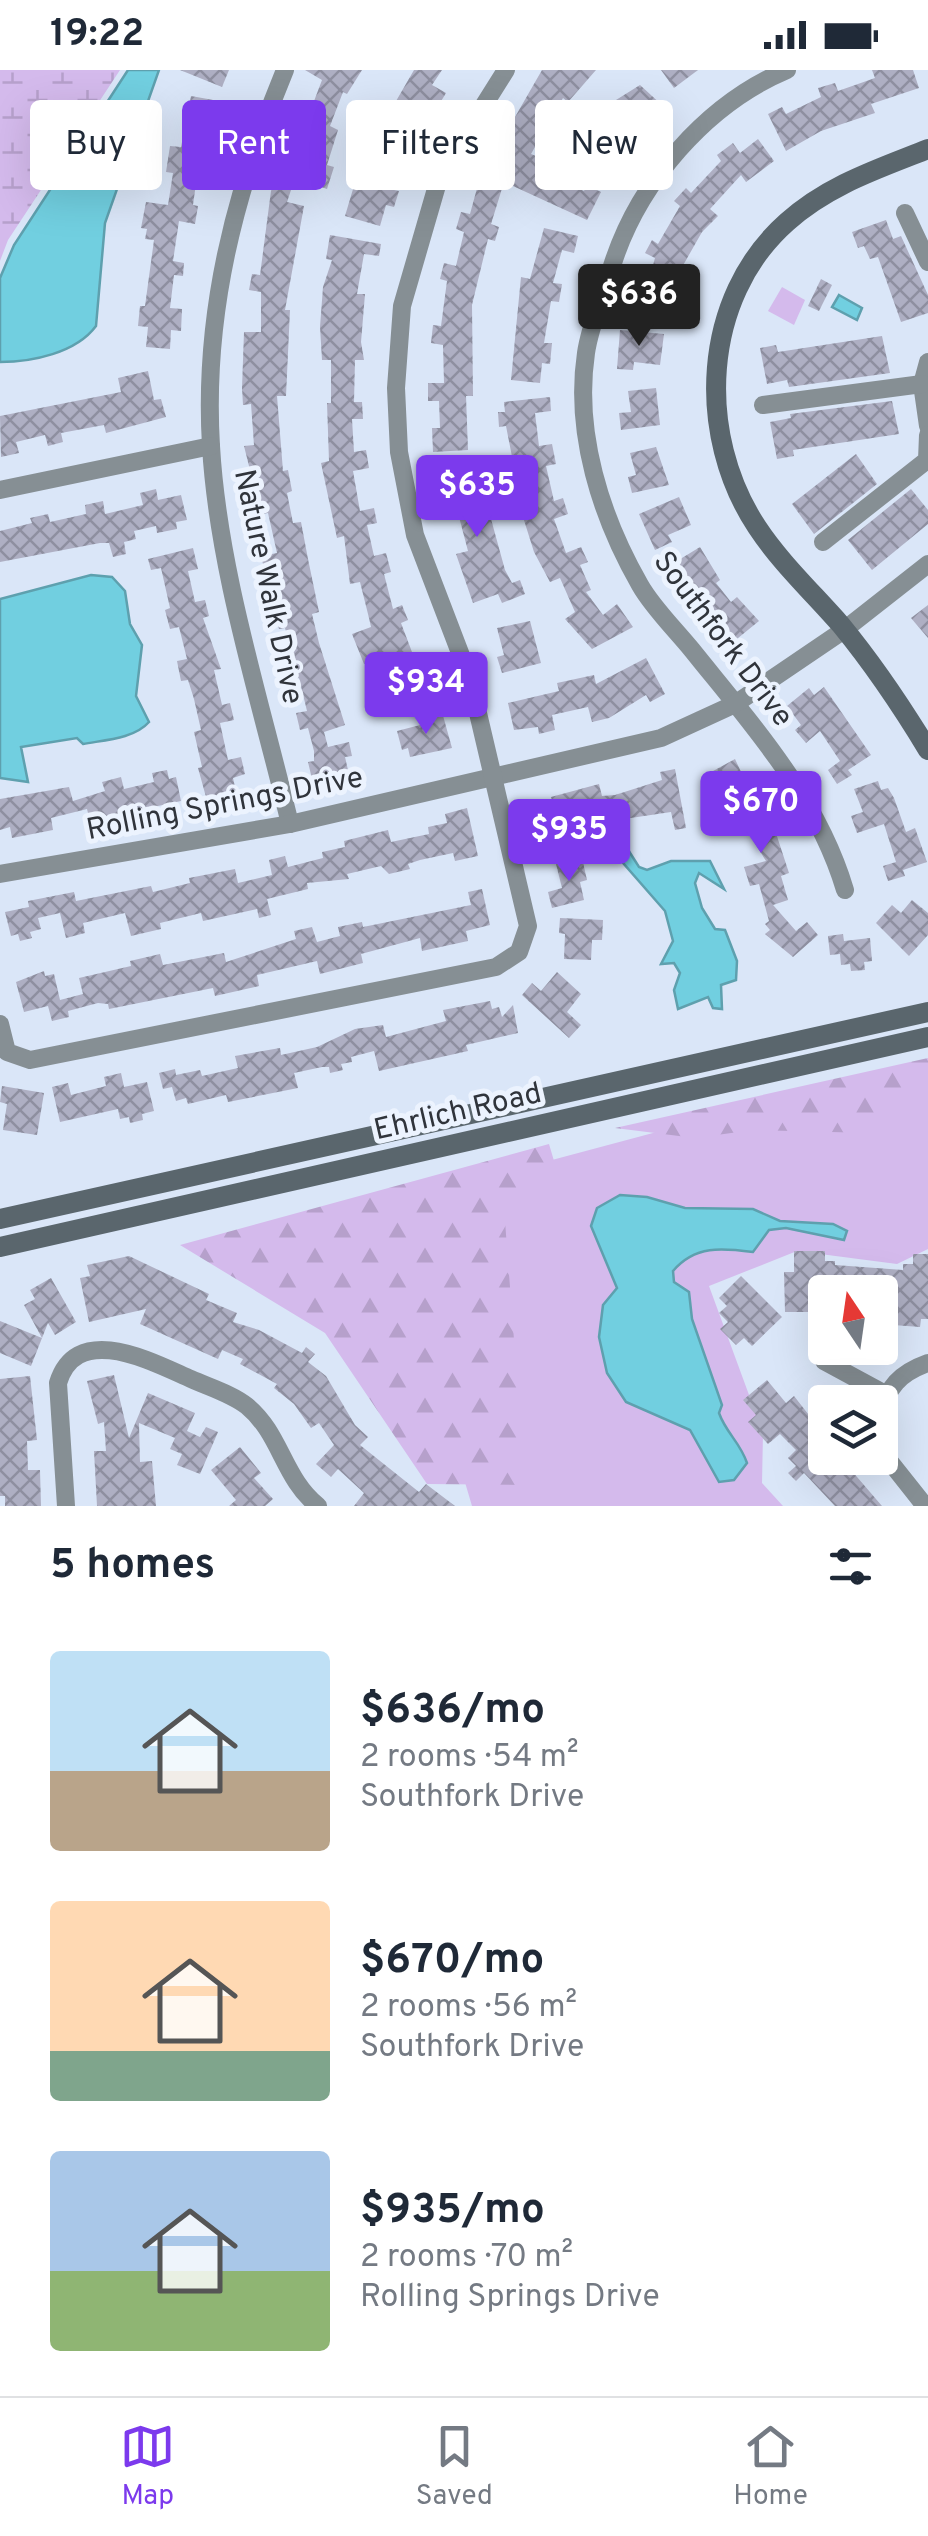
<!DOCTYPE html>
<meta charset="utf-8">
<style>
body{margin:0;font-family:Overpass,sans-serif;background:#f6f6f7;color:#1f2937;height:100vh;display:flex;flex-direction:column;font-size:38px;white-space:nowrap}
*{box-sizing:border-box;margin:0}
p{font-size:32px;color:#747a83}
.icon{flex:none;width:55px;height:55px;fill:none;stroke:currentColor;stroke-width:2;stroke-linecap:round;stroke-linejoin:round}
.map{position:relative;height:1436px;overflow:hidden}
.sheet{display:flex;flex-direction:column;background:#fff;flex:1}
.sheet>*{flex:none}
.top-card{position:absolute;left:30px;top:30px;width:870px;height:90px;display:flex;gap:20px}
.needle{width:65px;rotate:347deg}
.fabs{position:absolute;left:808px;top:1205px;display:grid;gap:20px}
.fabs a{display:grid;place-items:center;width:90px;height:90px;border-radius:10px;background:#fff;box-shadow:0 10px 40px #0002;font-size:50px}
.price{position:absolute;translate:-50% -85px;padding:0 22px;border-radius:10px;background:#7c3aed;color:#fff;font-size:32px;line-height:65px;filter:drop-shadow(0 2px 5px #0008)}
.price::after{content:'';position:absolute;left:50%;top:60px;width:30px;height:22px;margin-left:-15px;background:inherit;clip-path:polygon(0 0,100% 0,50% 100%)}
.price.active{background:#222;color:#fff}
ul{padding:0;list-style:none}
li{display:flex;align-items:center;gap:30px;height:250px;padding:0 50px}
li span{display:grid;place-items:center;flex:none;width:280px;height:200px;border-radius:10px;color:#555}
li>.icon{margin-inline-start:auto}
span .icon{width:120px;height:120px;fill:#fffc;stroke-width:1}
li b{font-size:42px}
h2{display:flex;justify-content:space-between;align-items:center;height:120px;padding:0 50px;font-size:42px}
.chip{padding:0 35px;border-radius:10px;background:#fff;box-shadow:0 10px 40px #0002;font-size:35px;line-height:90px}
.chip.active{background:#7c3aed;color:#fff}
.status{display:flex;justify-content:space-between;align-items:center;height:70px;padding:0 50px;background:#fff;direction:ltr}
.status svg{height:28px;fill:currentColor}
.tab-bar{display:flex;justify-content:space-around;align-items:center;height:140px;border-top:2px solid #e0e1e3;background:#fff;font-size:28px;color:#747a83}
.tab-bar a{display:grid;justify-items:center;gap:5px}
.tab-bar .active{color:#7c3aed}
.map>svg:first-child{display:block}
</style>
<div class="status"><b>19:22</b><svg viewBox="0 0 49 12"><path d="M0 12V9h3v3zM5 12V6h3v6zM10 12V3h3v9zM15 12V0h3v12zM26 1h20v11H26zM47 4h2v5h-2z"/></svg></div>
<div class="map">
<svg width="928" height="1436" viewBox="0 0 928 1436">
<defs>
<pattern id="forest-firs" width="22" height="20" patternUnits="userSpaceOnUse" patternTransform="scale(2.5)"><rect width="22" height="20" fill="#d4baec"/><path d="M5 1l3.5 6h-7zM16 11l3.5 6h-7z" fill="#b6a0cb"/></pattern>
<pattern id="wetland-marsh" width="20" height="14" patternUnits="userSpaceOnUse" patternTransform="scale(2.5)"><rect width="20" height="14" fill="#d4baec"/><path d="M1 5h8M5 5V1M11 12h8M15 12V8" fill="none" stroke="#b6a0cb"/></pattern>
<pattern id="building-cross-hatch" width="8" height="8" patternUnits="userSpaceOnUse" patternTransform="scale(2.5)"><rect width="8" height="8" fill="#aeafc3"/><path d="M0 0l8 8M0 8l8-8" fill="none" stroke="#8e8fa0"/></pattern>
</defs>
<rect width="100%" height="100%" fill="#dae6f8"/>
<!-- green -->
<g fill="#d4baec">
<path d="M782 217 805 230 794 255 768 241Z"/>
<path d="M928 1001V1179L897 1194 797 1181 709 1216 763 1363 762 1413 783 1436H472L383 1135 653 1063Z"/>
</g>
<!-- forest -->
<g fill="url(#forest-firs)">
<path d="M928 988V1022L914 1025 870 1063 753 1060 695 1068 615 1058Z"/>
<path d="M549 1074 557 1101 505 1151 525 1415 427 1414 325 1263 180 1175Z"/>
</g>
<!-- wetland -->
<path fill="url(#wetland-marsh)" d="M0 0H120L8 170 0 191Z"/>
<!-- water -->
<g fill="#71cfe0" stroke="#5ea0ae" stroke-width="2.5">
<path d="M128 0H159L105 153 96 256C76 283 32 292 0 292V208L14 175Z"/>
<path d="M839 225 862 238 857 250 832 237Z"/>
<path d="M91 505 112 507 125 521 130 554 142 575 136 626 149 652C134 669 104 670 83 674L77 668 21 677 28 712 0 708V529Z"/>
<path d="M625 775 639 797 647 800 671 791H710L724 819 699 803 695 813 702 838 715 859 725 860 737 891 736 910 721 915 722 939 713 938 708 927 678 939 674 920 680 903 674 893 661 894 673 871 665 841 617 786 618 776Z"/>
<path d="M620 1125 647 1127 685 1138 753 1139 780 1151 833 1154 847 1161 844 1170 786 1158 769 1160 753 1182C722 1178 695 1175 673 1201L674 1212 689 1222 692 1249 722 1335 719 1343C726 1363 740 1372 747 1393L734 1410 719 1412 690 1360 626 1332 607 1303 599 1267 603 1235 617 1218 591 1156 597 1138Z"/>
</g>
<!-- building -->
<g fill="url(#building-cross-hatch)">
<path d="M180 0H229L222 17Z"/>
<path d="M305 0H362L347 24 343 22 330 56 338 60 327 95 334 97 327 119 295 108 287 132 304 136 285 240H290L286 326H277L283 401 288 400 292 421 287 423 293 453 301 452 308 489 319 542 312 544 319 573 345 655 324 662 328 677 349 672 352 686 345 687 348 700 312 709 308 692 314 691V681L308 658 300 660 296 643 307 641 299 608 290 610 286 593 293 591 285 558 279 559 261 486 277 483 268 443 254 446 250 430 257 428 244 376 254 375 251 334 243 335 242 318 244 262H261V222L249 220 252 204 260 205 271 121 300 44 308 47 322 10Z"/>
<path d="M414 0H442L432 15 446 23 437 38 430 34 411 67 418 69 412 87 401 84 389 119 399 121 394 137 386 135 380 156 345 146 356 109 366 112 388 45Z"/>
<path d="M542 0H596L568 32 563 28 531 84 546 90 542 100 584 121 587 115 601 122 587 150 504 112 491 154 499 157 495 171 488 169 472 235 473 326H466L468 380 433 382 432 358H440L439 331H428V313H444L443 275 431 273 433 255 441 256 447 211 440 209 444 193 456 196 464 162 456 159 461 142 470 144 485 89 499 95 515 56 511 54Z"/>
<path d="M661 0H698L674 18Z"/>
<path d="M872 0H913L919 18 871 34 875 43 821 61 786 81 768 44 782 37 786 44 821 27 818 18 835 13 838 21 875 8Z"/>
<path d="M640 15 664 37 625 77 632 82 616 102 604 93 598 101 576 84 598 56 602 59 622 37 616 30Z"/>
<path d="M191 26 230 33 226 52 212 49 206 81 212 82 209 101 198 99 193 135 198 136 195 154 179 151 173 191 184 193 183 206 174 205 170 238 182 239 181 261 171 260 170 279 146 277 148 257 138 256 140 236H145L154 170 145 169 147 159 141 158 146 132 168 135 173 103 166 102 170 76 181 77Z"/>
<path d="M758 69 774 91 746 112 741 105 710 139 718 146 702 162 673 213 679 215 669 250 640 242 655 188 645 183 652 170 658 174 680 136 674 131 686 118 691 123 721 91 717 85 733 73 740 83Z"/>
<path d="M886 150 893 169 901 166 928 225V243L901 252 878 187 870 189 864 176 858 178 852 162Z"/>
<path d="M544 158 578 166 574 183 562 180 553 213 562 214 559 232 551 231 544 273H552L550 294 542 293 540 313 511 310 521 207 530 209Z"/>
<path d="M330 165 381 174 379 186 364 184 357 224H365L361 272 364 290H355L354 332H362L363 349H352L354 382 366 380 369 398 353 401 360 441 374 438 377 453 367 455 374 486 386 483 391 502 384 504 393 539 402 535 408 550 401 553 415 590 426 587 431 603 420 607 427 628 404 636 400 626 392 629 386 611 395 608 387 584 364 594 352 564 371 557 369 548 360 512 350 514 344 466 337 468 321 393 329 391 327 333H331V290H322L320 257 323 217 332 190 326 189Z"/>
<path d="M821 209 832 215 819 241 808 236Z"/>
<path d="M620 260 664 264 660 295 634 292 633 300 617 299Z"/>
<path d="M882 266 890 303 789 317 787 310 767 314 760 278 776 275 778 282Z"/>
<path d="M148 301 154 330 161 329 166 347 106 363 104 355 61 363 63 372 48 376 45 365 16 372 19 383 1 387 0 346 121 322 118 308Z"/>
<path d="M656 318 660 355 621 360 619 343 631 342 628 321Z"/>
<path d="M550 327 551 341 535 343 539 376 552 374 556 394 546 396 554 431 563 428 568 444 554 449 566 483 581 477 588 492 580 495 591 520 586 522 603 545 617 534 633 557 592 579 565 549 575 542 560 508 550 512 534 482 523 447 535 444 526 400 515 402 506 356 499 357 498 342H505L504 332Z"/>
<path d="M892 331 899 364 793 380 794 386 777 389 770 352 791 348 790 344Z"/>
<path d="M656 377 669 415 632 423 628 407 636 405 630 383Z"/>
<path d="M856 384 877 414 814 464 792 434Z"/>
<path d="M468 395 487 450 491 449 505 500 512 513 520 510 525 524 502 533 498 524 473 533 456 484 468 481 458 443 443 447 439 430 447 428 441 402Z"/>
<path d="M156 419 158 430 181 425 187 450 176 452 177 459 157 463 156 456 134 461 136 469 124 472 126 484 113 487 109 473H100L0 492V461L32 453 30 448 48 444 50 452 86 444 85 435 103 431 105 444 143 435 140 423Z"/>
<path d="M911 419 928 440V454L872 500 848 470Z"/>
<path d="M679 427 691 455 668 465 672 472 655 480 639 444Z"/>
<path d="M700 477 720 510 716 513 731 532 737 527 759 551 727 577 718 566 725 560 682 516 689 511 677 491Z"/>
<path d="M193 478 198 499 188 501 195 532 205 530 209 546 203 548 221 599 214 600 222 635 230 633 234 650 220 653 228 690 241 687 245 704 233 708 238 730 214 736 212 726 206 727 198 698 202 697 194 662 201 660 194 629 188 610 181 611 177 591 187 589 179 557 170 559 165 540 170 538 161 498 151 500 148 489Z"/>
<path d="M928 535V568L911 548Z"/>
<path d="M530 551 541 593 502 603 497 587 504 585 497 558Z"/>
<path d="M646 588 665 624 650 632 646 625 609 648 592 652 588 637 552 645 555 660 539 664 538 657 514 660 508 633 559 621 557 613 594 605 596 614Z"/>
<path d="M824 617 871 685 848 700 852 705 837 714 828 700 840 691 820 661 806 673 795 660 801 655 787 636 809 618 814 625Z"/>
<path d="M442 642 452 678 410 687 408 678 402 680 397 661 428 653 427 646Z"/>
<path d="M735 689 742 704 733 709 747 739 768 729 777 748 772 751 789 803 781 806 788 830 773 835 796 861 807 852 818 865 793 887 765 864 770 860 765 854 769 851 759 814 750 816 744 797 766 791 747 761 739 765 704 706Z"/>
<path d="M675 699 686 758 675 760 671 742 597 753 540 772 533 743 554 738 551 727 599 714 602 726 615 725 662 710 660 702Z"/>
<path d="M167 700 169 709 176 707 181 731 158 736 160 748 115 752 113 746 90 751 87 739 51 748 53 760 12 768 10 757 0 760V729L69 717 73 731 105 721 102 712 121 707 124 719 154 712 152 703Z"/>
<path d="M878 711 881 720 888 718 894 728 906 762 915 758 927 792 903 800 905 806 888 811 883 796 896 792 884 754 857 763 851 746 863 742 854 719Z"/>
<path d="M467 738 478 786 455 791 453 783 420 790 408 794 410 799 389 804 381 796 347 804 349 809 307 813 308 819 267 829 271 845 259 848 257 839 203 851 201 843 160 853 161 859 131 866 125 843 83 853 85 863 66 868 60 843 38 848 41 859 30 862 32 868 20 871 18 864 11 866 5 842 29 837 28 831 74 822 76 831 151 816 153 822 190 813 189 808 235 799 238 813 272 805 269 790 285 786 288 797 323 788 322 782 345 777 344 771 388 760 391 772 429 764 428 757 447 753 445 744Z"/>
<path d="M582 788 587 810 580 812 584 830 552 838 548 822 562 818 556 794Z"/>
<path d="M482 819 490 855 466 861 468 871 422 881 420 868 361 884 363 893 320 904 317 891 257 905 259 916 215 926 213 918 109 939 108 934 98 933 68 941 69 947 52 951 48 936 24 942 16 912 44 901 45 906 54 904 60 930 83 924 79 908 131 896 130 891 160 884 163 895 224 883 226 892 296 869 294 861 312 857 317 872 340 866 338 857 362 852 363 857 471 835 468 822Z"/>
<path d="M912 830 928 843V865L909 886 876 853 892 835 901 843Z"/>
<path d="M560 848 603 850 602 870H592L591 890 564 889 565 864 559 863Z"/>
<path d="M843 864 844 871 870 868 872 891 864 892 865 900 851 901 850 894 841 895 840 884 830 885 828 866Z"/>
<path d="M557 902 581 924 567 942 581 955 569 968 522 925 532 913 541 921Z"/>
<path d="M490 931 492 939 499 937 502 947 513 935 518 963 466 975 468 981 379 1001 374 981 351 987 352 992 341 994 343 1000 330 1003 329 997H322L294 1003 298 1018 228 1032 226 1025 188 1034 186 1028 176 1031 172 1017 163 1019 159 1003 175 999 176 1005 200 1000 202 1006 238 998 235 986 280 978 281 985 317 977 355 959 383 955 386 967 446 951 443 940Z"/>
<path d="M121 1003 124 1017 147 1012 154 1041 142 1044 143 1050 130 1053 129 1047 120 1049 118 1039 60 1052 52 1017 68 1013 71 1025 106 1016 104 1007Z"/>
<path d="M2 1016 44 1023 37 1065 3 1060 7 1034 0 1032Z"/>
<path d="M794 1181H825V1191H835V1195L903 1200V1194H913V1184H928V1249H921L920 1257 880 1254V1222H825V1242H785L784 1202H794Z"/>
<path d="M129 1186 209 1224 206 1230 237 1243 233 1252 259 1260 302 1283 306 1277 315 1284 308 1292 326 1306 355 1355 368 1367 360 1375 419 1422 426 1414 455 1436H354L364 1423 338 1399 331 1407 316 1394 334 1375 319 1353 311 1358 294 1334 274 1318 277 1314 240 1294 243 1289 222 1280 218 1289 140 1254 146 1239 89 1252 80 1208 90 1206 87 1195Z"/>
<path d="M741 1206 782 1247 752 1276 744 1268 736 1275 720 1259 728 1252 719 1243 727 1236 719 1228Z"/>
<path d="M51 1208 76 1252 55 1265 48 1253 42 1268 24 1235 35 1229 30 1220Z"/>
<path d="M0 1251 42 1268 31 1296 0 1283Z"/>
<path d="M114 1305 129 1368 148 1323 195 1343 187 1361 200 1367 206 1357 218 1362 200 1404 177 1395 182 1384 170 1379 175 1368 139 1353 140 1392 152 1391 156 1436H97L94 1381H106L104 1352 98 1354 87 1311Z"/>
<path d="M30 1306 37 1370 27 1371 28 1400H40L41 1436H5V1426H0V1309Z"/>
<path d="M767 1310 786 1333 794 1326 812 1349 825 1336V1388H851L845 1393 882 1436H835L804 1403 796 1411 788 1403 796 1396 788 1388 796 1380 780 1364 768 1374 748 1352 756 1345 743 1330Z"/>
<path d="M240 1377 261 1403 254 1408 273 1429 265 1436H229L236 1430 211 1400Z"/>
</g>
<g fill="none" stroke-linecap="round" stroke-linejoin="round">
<!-- street -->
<g stroke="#868f94" stroke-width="18">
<path d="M285 0C235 121 203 243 211 376 218 500 261 632 290 754"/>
<path d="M787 0C706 34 638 113 612 196 604 224 590 254 586 283 574 363 601 447 640 515 653 538 675 559 692 580 752 655 817 726 845 820"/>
<path d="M905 143 928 192"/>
<path d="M928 292 922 314 928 356"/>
<path d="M763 335 922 314"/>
<path d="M0 420 211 376"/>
<path d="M823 472 927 390 928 365"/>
<path d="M0 804 290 754 661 668 735 634 844 560 928 494"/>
<path d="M0 954 7 982 30 990 496 897 519 882 528 856 470 609 415 465 399 382 396 318 402 236 440 105 506 0"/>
<path d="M824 1291 885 1324"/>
<path d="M880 1346C887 1317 900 1303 928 1293"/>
<path d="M880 1365 887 1388 925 1436"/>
<path d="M66 1436 58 1313C77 1251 152 1292 191 1309 209 1317 232 1324 247 1336 281 1364 283 1408 318 1436"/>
</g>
<!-- secondary -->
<g stroke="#5a666d" stroke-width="20">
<path d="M928 79C878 99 828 115 787 152 701 228 696 365 757 457 780 492 813 523 841 555 873 594 902 637 928 680"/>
<path d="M0 1149 928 942"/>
<path d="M0 1177 928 967"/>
</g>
</g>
<g text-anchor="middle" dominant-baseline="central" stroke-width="10" stroke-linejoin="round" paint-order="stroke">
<!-- street labels -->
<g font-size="30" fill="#30343b" stroke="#ecf3fe">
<text transform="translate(267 517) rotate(78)">Nature Walk Drive</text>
<text transform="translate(722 570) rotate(53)">Southfork Drive</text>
<text transform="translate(225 735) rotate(-11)">Rolling Springs Drive</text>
<text transform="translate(458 1043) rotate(-13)">Ehrlich Road</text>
</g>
</g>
</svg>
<div class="fabs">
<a><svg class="needle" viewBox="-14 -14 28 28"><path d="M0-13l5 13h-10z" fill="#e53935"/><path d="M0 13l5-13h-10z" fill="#747a83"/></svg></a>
<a><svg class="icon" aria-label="layers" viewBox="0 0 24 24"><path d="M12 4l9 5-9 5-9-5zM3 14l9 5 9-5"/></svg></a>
</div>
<b class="price active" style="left:639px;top:279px">$636</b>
<b class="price" style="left:477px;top:470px">$635</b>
<b class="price" style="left:426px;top:667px">$934</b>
<b class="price" style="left:761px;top:786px">$670</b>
<b class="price" style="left:569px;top:814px">$935</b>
<div class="top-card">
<a class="chip">Buy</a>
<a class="chip active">Rent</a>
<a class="chip">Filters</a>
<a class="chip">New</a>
</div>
</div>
<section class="sheet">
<h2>5 homes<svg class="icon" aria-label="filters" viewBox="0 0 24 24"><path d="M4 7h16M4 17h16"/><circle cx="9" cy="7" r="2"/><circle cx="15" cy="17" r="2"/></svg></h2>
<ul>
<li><span style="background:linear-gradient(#bfe0f5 60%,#b9a48a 0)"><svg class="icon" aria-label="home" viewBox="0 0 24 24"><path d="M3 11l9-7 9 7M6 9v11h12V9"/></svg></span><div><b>$636/mo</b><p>2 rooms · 54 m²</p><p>Southfork Drive</p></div></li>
<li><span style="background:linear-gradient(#ffd9b3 75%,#7fa58c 0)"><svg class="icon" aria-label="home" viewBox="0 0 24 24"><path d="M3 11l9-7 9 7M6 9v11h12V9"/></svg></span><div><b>$670/mo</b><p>2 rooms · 56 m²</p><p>Southfork Drive</p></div></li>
<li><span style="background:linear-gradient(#a9c7e8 60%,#8fb573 0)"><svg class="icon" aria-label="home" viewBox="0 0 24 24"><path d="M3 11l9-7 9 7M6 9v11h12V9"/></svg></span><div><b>$935/mo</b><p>2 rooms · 70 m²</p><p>Rolling Springs Drive</p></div></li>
</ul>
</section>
<nav class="tab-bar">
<a class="active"><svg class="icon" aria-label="map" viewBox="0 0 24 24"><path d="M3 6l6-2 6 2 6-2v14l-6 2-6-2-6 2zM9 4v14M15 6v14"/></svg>Map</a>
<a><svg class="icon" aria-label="saved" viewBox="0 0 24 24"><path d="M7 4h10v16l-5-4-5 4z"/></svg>Saved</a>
<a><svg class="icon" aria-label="home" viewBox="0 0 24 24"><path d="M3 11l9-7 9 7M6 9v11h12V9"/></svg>Home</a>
</nav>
